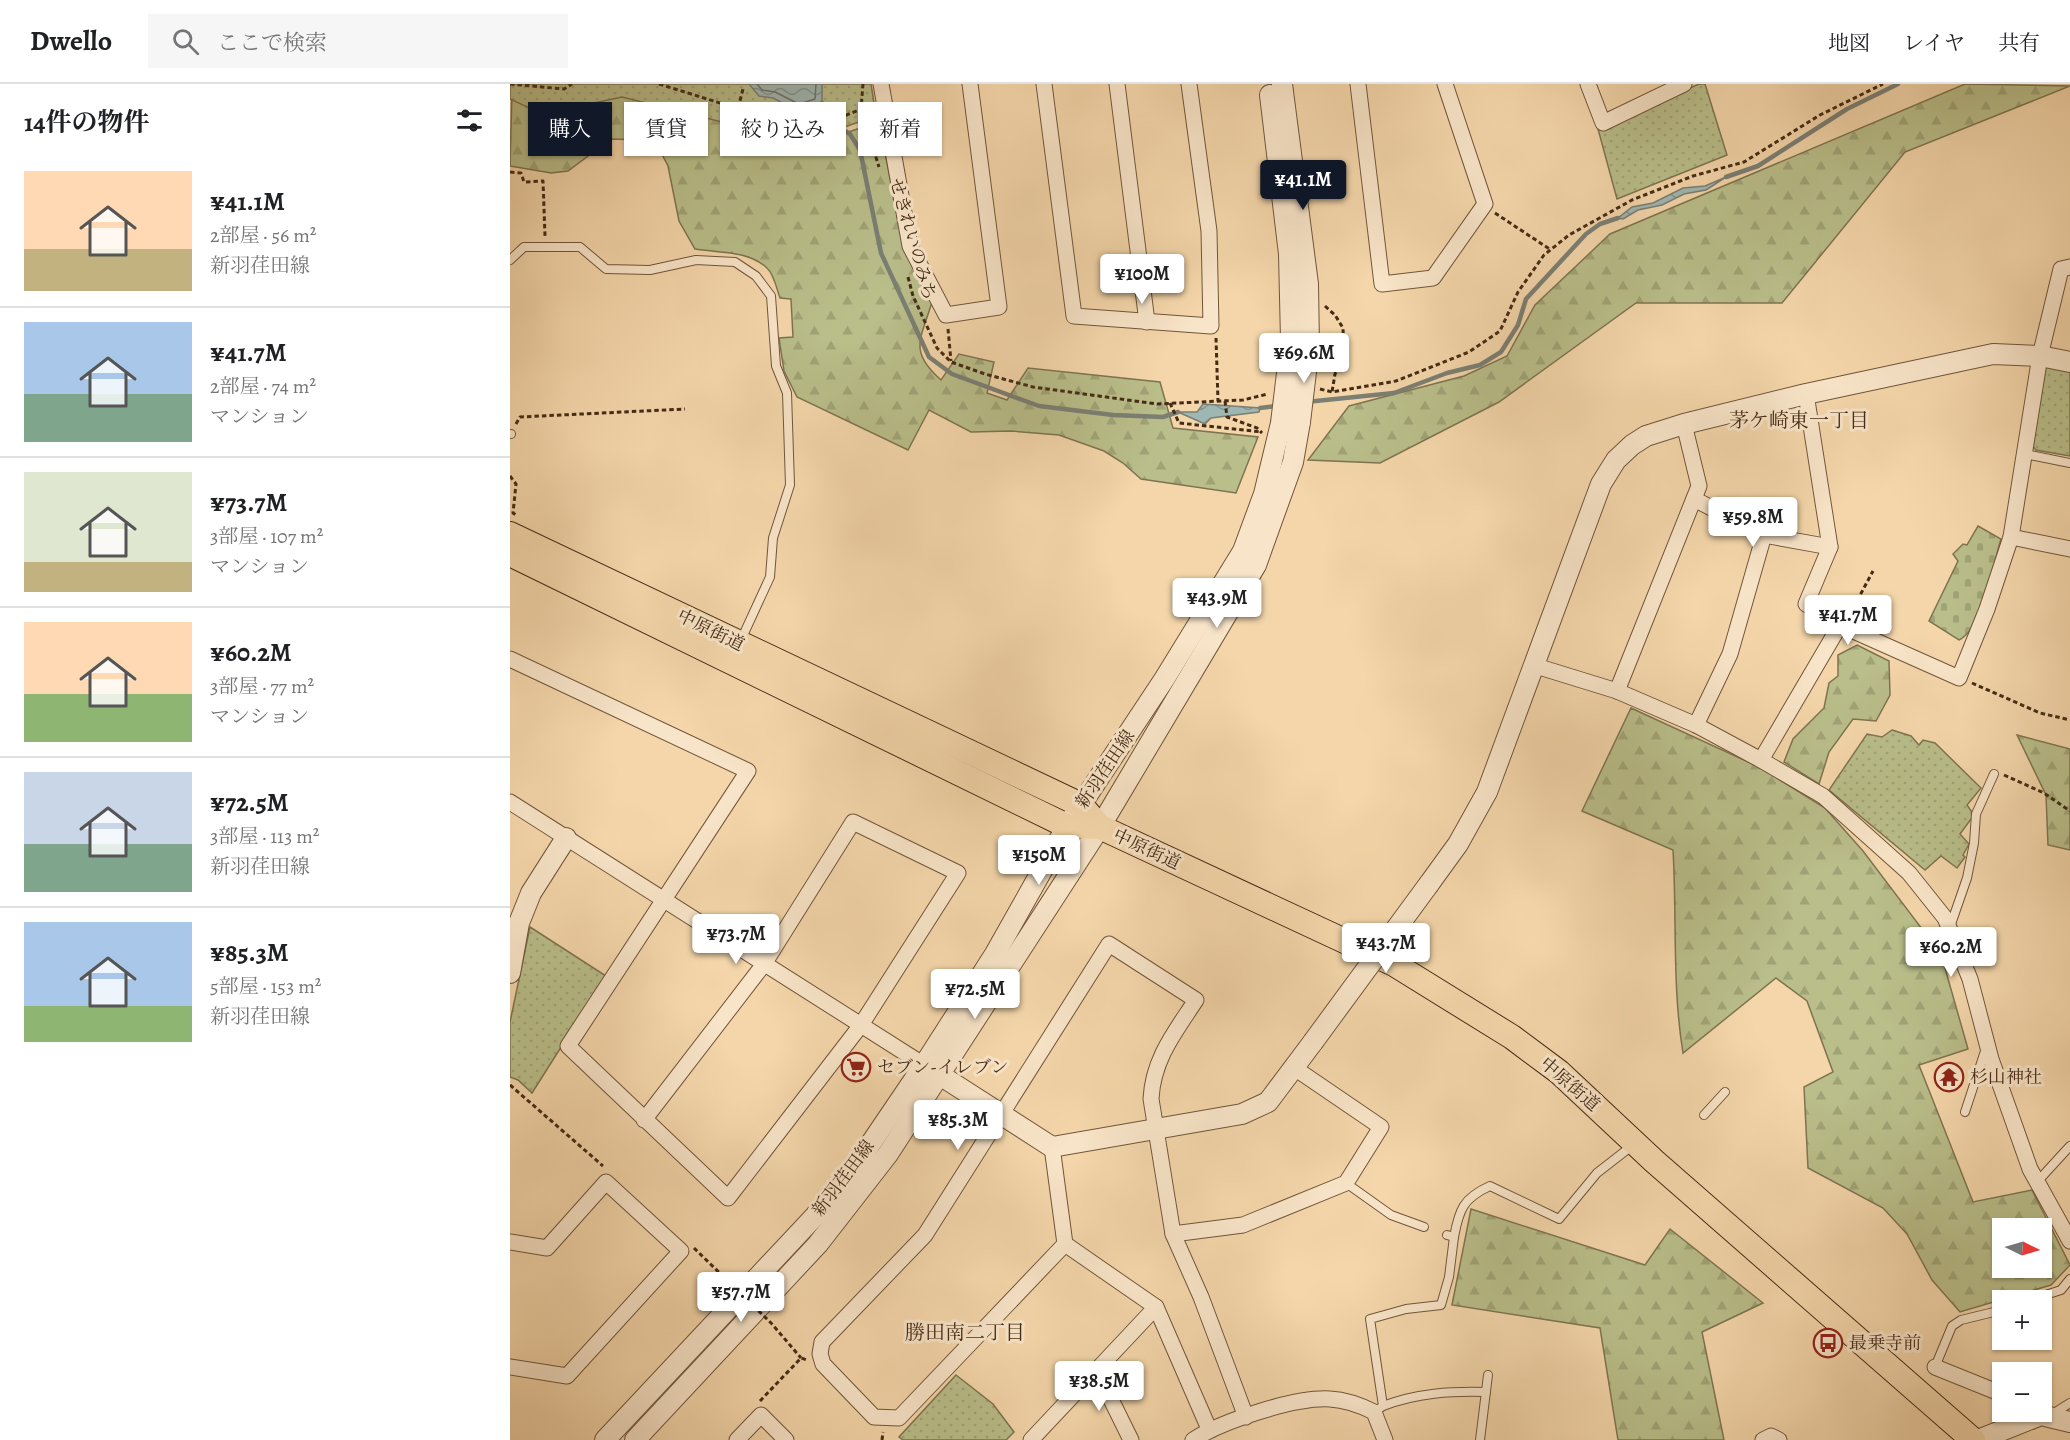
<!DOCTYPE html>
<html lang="ja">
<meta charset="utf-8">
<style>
body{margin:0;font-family:Alegreya,"Noto Serif JP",serif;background:#f6f6f6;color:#202124;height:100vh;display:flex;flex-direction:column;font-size:22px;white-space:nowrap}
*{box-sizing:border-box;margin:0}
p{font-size:20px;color:#757577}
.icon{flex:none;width:33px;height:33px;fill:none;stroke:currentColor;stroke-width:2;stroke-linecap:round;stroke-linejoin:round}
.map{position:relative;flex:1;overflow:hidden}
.sheet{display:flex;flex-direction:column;background:#fff;width:510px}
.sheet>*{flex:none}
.banner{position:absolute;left:18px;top:18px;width:570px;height:54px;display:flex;gap:12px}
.needle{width:39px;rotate:95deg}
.tools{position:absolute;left:1482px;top:1134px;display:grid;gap:12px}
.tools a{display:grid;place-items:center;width:60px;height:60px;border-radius:0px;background:#fff;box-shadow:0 2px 4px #0004;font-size:30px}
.price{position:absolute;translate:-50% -51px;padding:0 14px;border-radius:6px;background:#fff;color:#222;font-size:20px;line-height:39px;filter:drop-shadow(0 2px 3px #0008)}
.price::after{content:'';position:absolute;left:50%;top:36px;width:18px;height:14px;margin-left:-9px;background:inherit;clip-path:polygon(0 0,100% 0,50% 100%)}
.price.current{background:#111827;color:#fff}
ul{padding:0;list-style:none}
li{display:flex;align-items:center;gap:18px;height:150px;padding:0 24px}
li+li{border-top:2px solid #e0e0e0}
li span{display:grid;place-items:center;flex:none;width:168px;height:120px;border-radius:0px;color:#555}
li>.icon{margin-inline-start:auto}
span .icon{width:72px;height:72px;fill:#fffc;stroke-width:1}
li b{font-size:26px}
h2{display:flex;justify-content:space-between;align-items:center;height:72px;padding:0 24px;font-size:26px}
.tag{padding:0 21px;border-radius:0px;background:#fff;box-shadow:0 2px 4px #0004;font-size:21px;line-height:54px}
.tag.current{background:#111827;color:#fff}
header{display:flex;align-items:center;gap:36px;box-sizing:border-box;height:84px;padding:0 30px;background:#fff;border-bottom:2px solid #e0e0e0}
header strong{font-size:28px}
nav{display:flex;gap:33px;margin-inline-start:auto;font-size:21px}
.search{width:420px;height:54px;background:#f6f6f6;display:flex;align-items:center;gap:15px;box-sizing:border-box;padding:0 21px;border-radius:0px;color:#757577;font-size:22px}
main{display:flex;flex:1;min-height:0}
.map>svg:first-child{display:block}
</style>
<header>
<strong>Dwello</strong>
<div class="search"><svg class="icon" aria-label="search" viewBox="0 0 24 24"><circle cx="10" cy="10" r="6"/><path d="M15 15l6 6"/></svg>ここで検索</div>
<nav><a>地図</a><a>レイヤ</a><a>共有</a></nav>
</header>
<main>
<section class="sheet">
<h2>14件の物件<svg class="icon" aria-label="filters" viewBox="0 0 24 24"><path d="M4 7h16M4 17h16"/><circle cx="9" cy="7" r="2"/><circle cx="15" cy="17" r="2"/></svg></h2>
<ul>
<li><span style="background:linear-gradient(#ffd9b3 65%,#c2b280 0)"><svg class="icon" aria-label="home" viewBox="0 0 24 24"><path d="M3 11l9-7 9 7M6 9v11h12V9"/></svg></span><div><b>¥41.1M</b><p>2部屋 · 56 m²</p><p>新羽荏田線</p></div></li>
<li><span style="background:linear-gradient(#a9c7e8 60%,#7fa58c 0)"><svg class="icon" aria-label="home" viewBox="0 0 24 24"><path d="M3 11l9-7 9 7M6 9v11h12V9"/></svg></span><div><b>¥41.7M</b><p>2部屋 · 74 m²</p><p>マンション</p></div></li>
<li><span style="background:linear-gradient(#dfe7d0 75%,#c2b280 0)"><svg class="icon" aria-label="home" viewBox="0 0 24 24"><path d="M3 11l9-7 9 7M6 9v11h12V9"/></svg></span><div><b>¥73.7M</b><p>3部屋 · 107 m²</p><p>マンション</p></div></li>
<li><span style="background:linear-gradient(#ffd9b3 60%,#8fb573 0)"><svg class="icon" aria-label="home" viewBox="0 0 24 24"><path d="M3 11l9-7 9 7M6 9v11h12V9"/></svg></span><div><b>¥60.2M</b><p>3部屋 · 77 m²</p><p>マンション</p></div></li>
<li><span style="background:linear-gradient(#c9d6e8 60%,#7fa58c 0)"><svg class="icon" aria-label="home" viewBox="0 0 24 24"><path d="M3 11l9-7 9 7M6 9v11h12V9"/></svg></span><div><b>¥72.5M</b><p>3部屋 · 113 m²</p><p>新羽荏田線</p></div></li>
<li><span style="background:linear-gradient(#a9c7e8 70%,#8fb573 0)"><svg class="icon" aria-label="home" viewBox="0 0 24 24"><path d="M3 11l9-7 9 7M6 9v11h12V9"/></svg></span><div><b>¥85.3M</b><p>5部屋 · 153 m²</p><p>新羽荏田線</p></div></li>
</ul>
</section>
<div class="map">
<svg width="1560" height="1356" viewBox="0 0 1560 1356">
<defs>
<pattern id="forest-firs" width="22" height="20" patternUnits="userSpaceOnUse" patternTransform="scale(1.5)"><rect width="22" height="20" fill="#b9be8a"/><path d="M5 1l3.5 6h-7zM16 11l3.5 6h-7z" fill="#a0a376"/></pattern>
<pattern id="cemetery-stones" width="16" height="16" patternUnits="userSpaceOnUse" patternTransform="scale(1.5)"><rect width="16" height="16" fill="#b9be8a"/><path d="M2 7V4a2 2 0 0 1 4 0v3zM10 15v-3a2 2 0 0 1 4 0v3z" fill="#a0a376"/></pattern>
<pattern id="park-dots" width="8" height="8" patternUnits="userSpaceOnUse" patternTransform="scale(1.5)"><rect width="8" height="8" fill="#b9be8a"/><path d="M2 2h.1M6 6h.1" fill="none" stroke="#a0a376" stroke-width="1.8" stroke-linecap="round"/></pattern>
<pattern id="water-waves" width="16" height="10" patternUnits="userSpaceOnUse" patternTransform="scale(1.5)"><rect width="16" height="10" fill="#9fb7b3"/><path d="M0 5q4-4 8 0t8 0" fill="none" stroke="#839590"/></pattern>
</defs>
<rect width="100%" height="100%" fill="#f4d6aa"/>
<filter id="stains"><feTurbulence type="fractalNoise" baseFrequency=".00333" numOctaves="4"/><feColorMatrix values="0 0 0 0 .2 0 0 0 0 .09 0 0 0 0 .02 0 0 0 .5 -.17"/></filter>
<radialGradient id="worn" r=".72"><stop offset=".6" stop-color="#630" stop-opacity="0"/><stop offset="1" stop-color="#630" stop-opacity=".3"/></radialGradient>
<!-- forest -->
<g fill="url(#forest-firs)" stroke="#7f7450" stroke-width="1.5" fill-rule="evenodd">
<path d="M112 0 289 64 369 38 390 145 422 218C411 255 398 267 431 296L449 270 484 278 477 309 497 316 518 284 650 298 663 344 748 353 726 409 631 395 613 379 594 367 549 351 501 347 461 348 419 326 398 366 287 313 274 287 269 254 283 253 281 215 270 214C267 206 264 190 257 184 238 166 208 169 185 165L169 137 158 82 147 61 132 56 101 55 58 87 41 89 0 82 2 8Z"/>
<path d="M1455 0 1560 2 1395 68 1272 219H1126L989 318 870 379 798 376 839 322 954 292 997 272 1025 221 1100 150Z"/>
<path d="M1347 561 1379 577 1380 611 1366 637 1343 635 1319 668 1309 700 1274 678 1283 655 1314 624 1319 599 1328 592V571Z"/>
<path d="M1121 624 1247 682 1315 724 1353 767 1431 870 1458 965 1409 981 1463 1118 1522 1106 1560 1181 1541 1201 1450 1228 1422 1196 1397 1150 1373 1124 1298 1084 1294 1003 1323 988 1297 917 1266 894 1173 969C1162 902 1167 834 1163 766L1072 727ZM1492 1144H1532V1184H1492Z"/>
<path d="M1507 651 1560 665V766L1538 761 1536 711Z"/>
<path d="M961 1125 1135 1181 1160 1145 1253 1219 1192 1248 1214 1356H1108L1090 1244 942 1221Z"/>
</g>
<!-- cemetery -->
<path fill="url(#cemetery-stones)" stroke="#7f7450" stroke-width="1.5" d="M1468 442 1491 455C1483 480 1473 545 1449 556L1419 537 1448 477 1443 470 1453 460 1457 461Z"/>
<!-- park -->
<g fill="url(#park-dots)" stroke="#7f7450" stroke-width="1.5">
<path d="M0 0H361L366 32 292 58 112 13 32 30 0 15Z"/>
<path d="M1189 0H1195L1217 71 1107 115 1088 45Z"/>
<path d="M1540 281 1560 285V372L1526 366 1521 360 1536 283Z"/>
<path d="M1382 646 1401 652 1409 661 1413 656 1425 659 1471 704 1457 721 1464 731 1450 750 1459 760 1453 771 1455 773 1447 784 1431 772 1415 786 1319 706 1357 650 1372 653Z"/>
<path d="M20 843 96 892 22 1009 8 996 0 993V938Z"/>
<path d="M446 1291 483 1320 504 1348 496 1356H393L389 1353Z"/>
</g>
<!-- water -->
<g fill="url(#water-waves)" stroke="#7b7f74" stroke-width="1.5">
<path d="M239 0H312V19L288 27 263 14 249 12Z"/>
<path d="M1216 93 1196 106 1174 110 1152 121 1128 126 1113 135 1108 134 1122 123 1143 119 1173 104 1195 102Z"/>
<path d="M693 320 750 324 749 328 701 334 695 340 668 328H687Z"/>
</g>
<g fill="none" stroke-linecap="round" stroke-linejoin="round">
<!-- shore -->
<path stroke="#727164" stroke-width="1.5" d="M247 0 252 6 265 8 289 20 305 15 306 0"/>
<!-- stream -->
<g stroke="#7b7f74" stroke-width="4.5">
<path d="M312 19 327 42 340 50 350 66 371 169 419 273 442 290 529 322 603 331 653 333 668 328"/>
<path d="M1216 93 1248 82 1337 25 1388 0"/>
<path d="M796 318 884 309 937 289 970 281 991 268 1008 241 1016 215 1076 150 1090 140 1108 134"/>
<path d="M750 324 767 322"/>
</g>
<!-- service casing -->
<g stroke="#71563a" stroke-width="10">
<g id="service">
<path d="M0 176 14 163H70L96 185 140 186 186 176 225 178 246 192 261 212 266 282 277 309 280 401 263 454 260 493 231 556"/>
<path d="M0 350H1"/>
<path d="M1515 370 1560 379"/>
<path d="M1440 843 1457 794 1464 759 1466 730 1484 690"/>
<path d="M1455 1028 1476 964"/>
<path d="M1194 1031 1215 1008"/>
<path d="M1527 1098 1560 1062"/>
<path d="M836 1099 881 1131 914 1143"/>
<path d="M937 1151 944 1153C949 1126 953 1114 980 1102L1049 1135 1087 1089 1123 1061"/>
<path d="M1520 1216 1551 1206 1560 1195"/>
<path d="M1425 1283 1442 1242 1451 1236 1492 1226"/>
<path d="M873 1322C907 1309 941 1307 976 1308"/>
<path d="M864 1328 873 1322 860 1235 896 1225 931 1221 939 1193 944 1153"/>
<path d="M1541 1331 1560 1319"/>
<path d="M970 1356 978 1291"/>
</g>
</g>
<!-- minor casing -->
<g stroke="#71563a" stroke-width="17">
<g id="minor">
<path d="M371 0 400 162 436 231 489 223 460 0"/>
<path d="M534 0 564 232 701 242 699 147 679 0"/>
<path d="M607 0 637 238"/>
<path d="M848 0 872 200 923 194 975 120 935 0"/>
<path d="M1078 0 1093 39 1174 0"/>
<path d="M1560 183 1551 185 1530 272 1501 453 1560 465"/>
<path d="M1296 310 1320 463 1296 520 1330 541 1449 594 1477 525 1501 453"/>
<path d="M1184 415 1254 451 1320 463"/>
<path d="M0 575 238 687 58 962 218 1114 351 941 448 789 343 738 254 880 134 1036"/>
<path d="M1026 582 1107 607 1186 641 1251 676 1313 712 1399 789 1435 834 1460 895 1481 975 1520 1085 1560 1157"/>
<path d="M1107 607 1189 402 1174 340"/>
<path d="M1186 641 1220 570 1254 451"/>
<path d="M1251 676 1330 541"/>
<path d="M0 718 414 981"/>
<path d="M542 1063 555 1160 646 1223 699 1345"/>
<path d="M0 1158 37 1164 96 1098 171 1167 57 1292 0 1283"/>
<path d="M555 1160 389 1334 364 1333 313 1280 310 1270 312 1258 415 1151 599 860 686 916C665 948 643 975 641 1015L663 1150"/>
<path d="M1425 1283 1492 1310"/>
<path d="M586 1285 621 1356"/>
<path d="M736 1333 691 1213 663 1150 733 1141 836 1099 871 1043 783 983"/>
<path d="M227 1356 251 1331 276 1356"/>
<path d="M521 1356 646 1223"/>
<path d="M683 1356C712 1337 785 1313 820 1315 837 1316 850 1321 864 1328L875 1356"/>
<path d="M1253 1356 1261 1352 1269 1356"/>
</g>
</g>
<!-- tertiary casing -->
<g stroke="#71563a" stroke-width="22">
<g id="tertiary">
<path d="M772 0 798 200 799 263"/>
<path d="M760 11 779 170 781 256"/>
<path d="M919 800 948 760 977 708 1091 400 1106 376 1122 361 1136 352 1174 340 1296 310 1483 270 1530 272 1560 278"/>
<path d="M0 889 9 839 21 809 56 754"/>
<path d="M419 984 542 1063 732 1030 758 1018 803 958"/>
<path d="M95 1356 305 1132 336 1096 414 981 485 870 557 742 655 594 733 467 754 410 771 339"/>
<path d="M125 1356 308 1160 378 1070 590 743 746 481 783 378 790 338"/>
<path d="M1468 1356 1531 1331 1560 1338"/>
</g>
</g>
<!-- primary casing -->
<g stroke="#452b15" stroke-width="26">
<g id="primary">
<path d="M0 450 571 721 590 743"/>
<path d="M0 470 557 742 590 743 884 880 1002 953 1049 988 1144 1077 1463 1356"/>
</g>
</g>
<!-- path -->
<g stroke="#452b15" stroke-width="3" stroke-dasharray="4.5 3" stroke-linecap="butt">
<path d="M0 0 54 5 62 0"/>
<path d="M149 0 268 37 308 43 351 25"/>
<path d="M353 0 351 25 369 83"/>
<path d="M228 24 233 5"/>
<path d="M0 88 11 89 14 98 33 97 35 152"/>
<path d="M985 129 1041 166"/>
<path d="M398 193 403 212 427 264 441 278 475 290 523 303 647 320 733 316 758 310"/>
<path d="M815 222 825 231 833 244 834 273 825 290 822 308"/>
<path d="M438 245 441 277"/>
<path d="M706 254 708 317"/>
<path d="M810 305 822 308 886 297 959 268 990 247 1008 208 1034 171 1059 151 1122 116 1183 92 1234 78 1310 31 1373 0"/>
<path d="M715 317 717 333 747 344 752 349"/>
<path d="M660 319 669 339 752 348"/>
<path d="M6 340 10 333 175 325"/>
<path d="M0 392 6 400 3 429 6 431"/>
<path d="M1340 530 1363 487"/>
<path d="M1462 599 1530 629 1560 636"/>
<path d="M1494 691 1534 709 1560 727"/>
<path d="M0 1001 93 1082"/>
<path d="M250 1317 291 1274 297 1276"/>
<path d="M372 1356 373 1348"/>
</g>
<!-- service -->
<use href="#service" stroke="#f8e4c8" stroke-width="8"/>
<!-- minor -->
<use href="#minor" stroke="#f8e4c8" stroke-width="15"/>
<!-- tertiary -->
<use href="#tertiary" stroke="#f8e4c8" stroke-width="20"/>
<!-- primary -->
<use href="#primary" stroke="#f4d6aa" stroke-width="24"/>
<!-- tertiary-bridge casing -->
<g stroke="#71563a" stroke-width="22" stroke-linecap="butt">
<g id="tertiary-bridge">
<path d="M790 338 799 263"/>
<path d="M771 339 781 256"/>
<path d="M803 958 919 800"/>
</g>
</g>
<!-- path-bridge -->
<path stroke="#452b15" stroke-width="3" stroke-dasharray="4.5 3" stroke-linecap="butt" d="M184 1164 262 1240 291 1274"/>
<!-- tertiary-bridge -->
<use href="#tertiary-bridge" stroke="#f8e4c8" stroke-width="20"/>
</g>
<!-- icons -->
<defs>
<g id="supermarket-ring" transform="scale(1.5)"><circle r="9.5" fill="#f8e4c8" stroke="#8f2418" stroke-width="1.5"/><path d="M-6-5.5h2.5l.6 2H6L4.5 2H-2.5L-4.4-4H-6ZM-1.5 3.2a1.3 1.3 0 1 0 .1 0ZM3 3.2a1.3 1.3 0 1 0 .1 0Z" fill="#8f2418"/></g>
<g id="temple-ring" transform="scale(1.5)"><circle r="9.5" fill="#f8e4c8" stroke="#8f2418" stroke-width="1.5"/><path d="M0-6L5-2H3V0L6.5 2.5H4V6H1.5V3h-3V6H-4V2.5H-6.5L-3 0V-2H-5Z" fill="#8f2418"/></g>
<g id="bus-ring" transform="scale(1.5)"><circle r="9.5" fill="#f8e4c8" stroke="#8f2418" stroke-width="1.5"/><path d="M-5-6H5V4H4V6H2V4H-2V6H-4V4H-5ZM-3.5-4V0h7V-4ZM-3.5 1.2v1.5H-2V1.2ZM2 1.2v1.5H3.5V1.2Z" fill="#8f2418"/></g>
</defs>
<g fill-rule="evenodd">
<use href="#supermarket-ring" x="346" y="983"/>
<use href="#temple-ring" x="1439" y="993"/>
<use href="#bus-ring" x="1318" y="1259"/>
</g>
<g text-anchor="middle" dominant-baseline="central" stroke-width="6" stroke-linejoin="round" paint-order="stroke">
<!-- street labels -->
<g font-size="18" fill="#452b15" stroke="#f8e4c8">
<text transform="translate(403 155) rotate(74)">せきれいのみち</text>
<text transform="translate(201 546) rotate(26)">中原街道</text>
<text transform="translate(595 685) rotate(-56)">新羽荏田線</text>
<text transform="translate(637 765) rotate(25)">中原街道</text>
<text transform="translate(1060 1000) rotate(41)">中原街道</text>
<text transform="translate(333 1094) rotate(-53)">新羽荏田線</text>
</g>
<!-- poi labels -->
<g font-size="18" fill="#452b15" stroke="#f8e4c8" text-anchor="start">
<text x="367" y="983">セブン-イレブン</text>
<text x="1460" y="993">杉山神社</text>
<text x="1339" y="1259">最乗寺前</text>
</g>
<!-- neighbourhood labels -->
<g font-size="20" fill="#452b15" stroke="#f8e4c8">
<text x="1289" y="336">茅ケ崎東一丁目</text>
<text x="455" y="1248">勝田南二丁目</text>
</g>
</g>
<rect width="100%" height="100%" filter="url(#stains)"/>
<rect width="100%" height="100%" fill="url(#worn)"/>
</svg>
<div class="tools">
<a><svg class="needle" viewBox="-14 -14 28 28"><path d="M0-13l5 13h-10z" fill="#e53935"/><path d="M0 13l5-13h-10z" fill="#757577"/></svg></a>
<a>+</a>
<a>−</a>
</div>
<b class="price current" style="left:793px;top:127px">¥41.1M</b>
<b class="price" style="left:632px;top:221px">¥100M</b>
<b class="price" style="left:794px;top:300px">¥69.6M</b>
<b class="price" style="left:1243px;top:464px">¥59.8M</b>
<b class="price" style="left:707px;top:545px">¥43.9M</b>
<b class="price" style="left:1338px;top:562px">¥41.7M</b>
<b class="price" style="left:529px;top:802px">¥150M</b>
<b class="price" style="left:226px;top:881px">¥73.7M</b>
<b class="price" style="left:876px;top:890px">¥43.7M</b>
<b class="price" style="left:1441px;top:894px">¥60.2M</b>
<b class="price" style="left:465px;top:936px">¥72.5M</b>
<b class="price" style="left:448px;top:1067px">¥85.3M</b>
<b class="price" style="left:231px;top:1239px">¥57.7M</b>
<b class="price" style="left:589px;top:1328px">¥38.5M</b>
<div class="banner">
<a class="tag current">購入</a>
<a class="tag">賃貸</a>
<a class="tag">絞り込み</a>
<a class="tag">新着</a>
</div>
</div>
</main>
